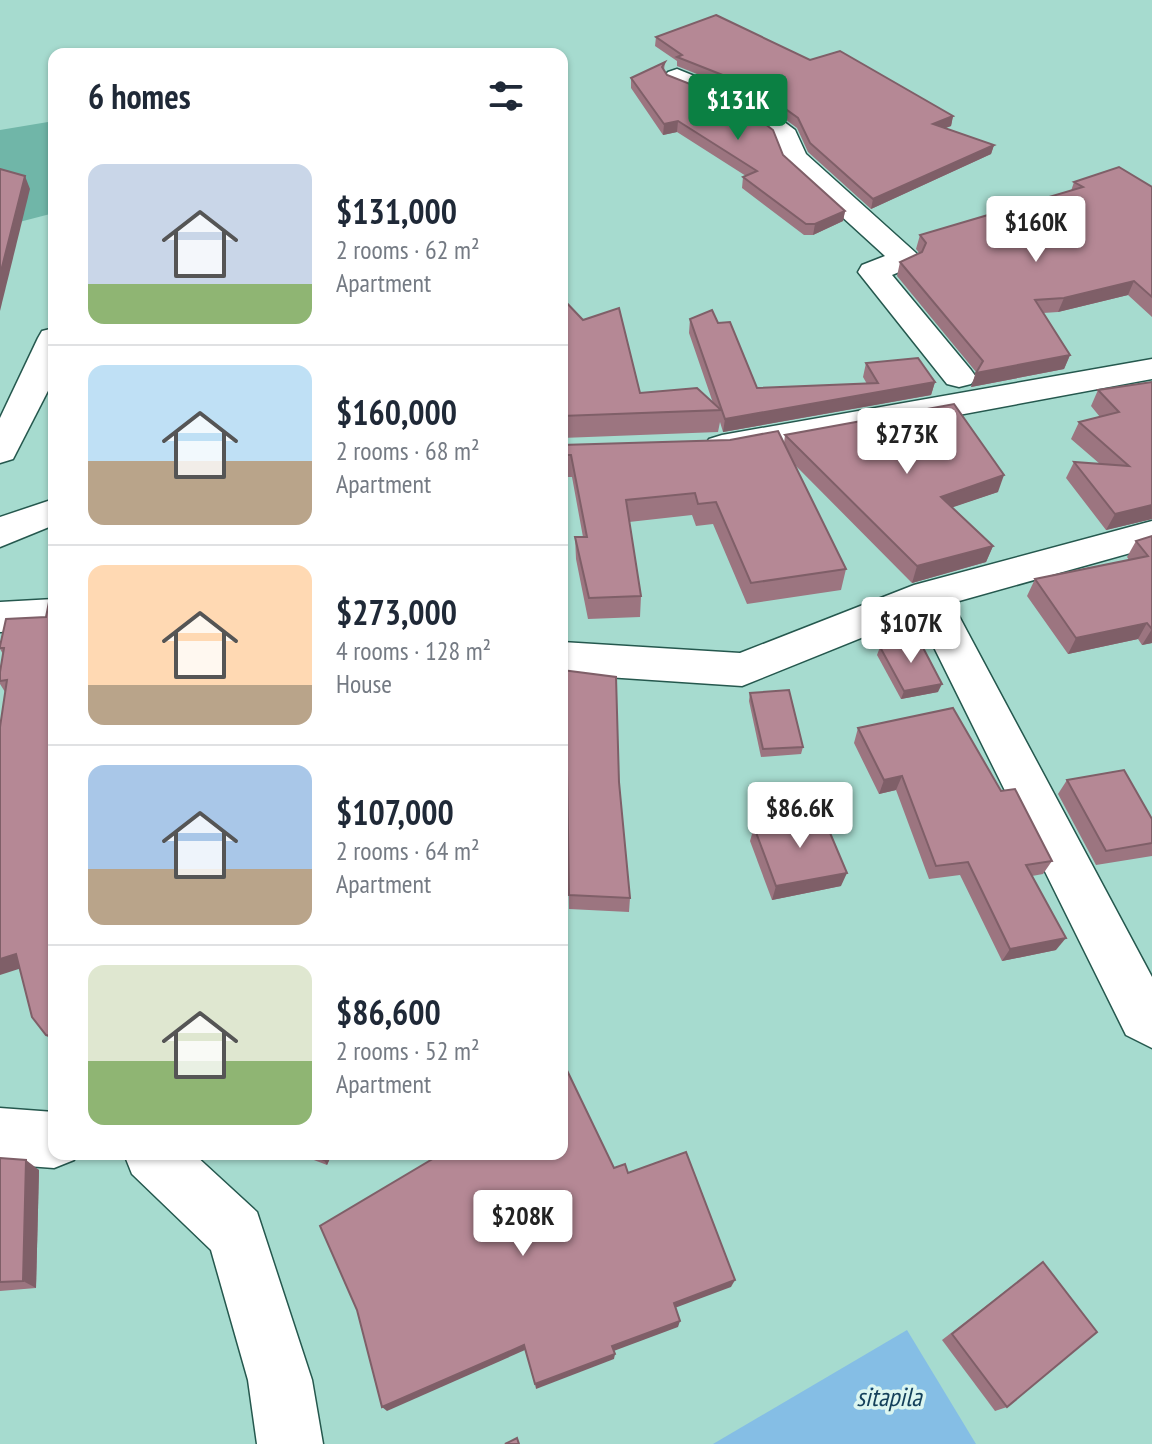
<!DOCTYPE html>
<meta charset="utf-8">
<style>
body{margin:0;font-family:"PT Sans Narrow",sans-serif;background:#f6f6f7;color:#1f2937;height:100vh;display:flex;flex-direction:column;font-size:30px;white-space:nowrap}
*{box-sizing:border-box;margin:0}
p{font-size:26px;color:#747a83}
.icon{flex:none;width:44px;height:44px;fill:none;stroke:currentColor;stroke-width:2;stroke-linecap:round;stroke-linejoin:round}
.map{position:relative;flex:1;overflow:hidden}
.details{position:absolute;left:48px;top:48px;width:520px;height:1112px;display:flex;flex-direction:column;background:#fff;border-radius:16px;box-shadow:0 2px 6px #0004}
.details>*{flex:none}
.price{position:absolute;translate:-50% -68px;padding:0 18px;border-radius:8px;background:#fff;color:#222;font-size:26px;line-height:52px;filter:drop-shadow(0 2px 4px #0008)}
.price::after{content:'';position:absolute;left:50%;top:48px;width:24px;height:18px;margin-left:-12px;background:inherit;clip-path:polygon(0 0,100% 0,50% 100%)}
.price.selected{background:#0b8043;color:#fff}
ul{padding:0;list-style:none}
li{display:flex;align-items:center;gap:24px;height:200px;padding:0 40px}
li+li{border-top:2px solid #e0e1e3}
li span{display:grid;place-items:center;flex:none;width:224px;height:160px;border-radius:16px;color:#555}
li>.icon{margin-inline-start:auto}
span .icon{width:96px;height:96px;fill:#fffc;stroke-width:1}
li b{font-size:34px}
h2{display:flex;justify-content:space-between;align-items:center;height:96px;padding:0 40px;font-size:34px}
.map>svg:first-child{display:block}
</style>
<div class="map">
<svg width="1152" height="1444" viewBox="0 0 1152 1444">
<rect width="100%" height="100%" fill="#a6dbcf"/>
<!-- green -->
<path fill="#70b6a8" d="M54 121V213L0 227V130Z"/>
<!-- water -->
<path fill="#85bee5" d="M907 1330 976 1444H713Z"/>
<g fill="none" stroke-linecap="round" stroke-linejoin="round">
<!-- minor casing -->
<g stroke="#25584e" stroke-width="3">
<g id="minor">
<path d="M677 69 756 101 795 130 806 154 916 253 920 259 916 265 892 275 971 370 976 377 971 384 959 387 947 384 858 272 862 265 885 256 783 163 774 139 738 111 668 82 664 77 668 72Z"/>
<path d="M54 328V379L13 459 0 463V418L38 338 42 331Z"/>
<path d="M1152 359V379L722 459 709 455 704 447 709 439 722 435Z"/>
<path d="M54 499V525L0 547V517Z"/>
<path d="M1152 521V547L952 603 1152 977V1048L1126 1035 918 615 742 686 562 674V642L740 653 914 585Z"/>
<path d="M54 599V629L0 632V602Z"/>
</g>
</g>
<!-- tertiary casing -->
<g stroke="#25584e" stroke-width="3">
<g id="tertiary">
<path d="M0 1108 54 1112V1154H76L74 1160 54 1168 0 1164Z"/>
<path d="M124 1154H194L257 1212 312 1380 323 1444H257L248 1380 211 1250 132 1174Z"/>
</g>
</g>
<!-- minor -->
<use href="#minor" fill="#fff" fill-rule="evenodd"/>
<!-- tertiary -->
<use href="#tertiary" fill="#fff" fill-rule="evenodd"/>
</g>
<!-- wall -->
<g fill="#9c7580">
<path d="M656 37 810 60 953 116 951 126 944 128 994 145 991 154 871 209 808 152 797 128 757 98 677 66V61L655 46Z"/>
<path d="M665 62 664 70 667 75 783 155 845 211 843 221 813 235H804L742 188 743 177 746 176 677 132 663 135 631 88V78Z"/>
<path d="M1074 182 1152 187V317L1128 295 1058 312 1043 313 1070 355 1064 369 971 387 976 372 897 276 900 262 920 254 916 249 920 235 1071 191Z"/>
<path d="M562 298 640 393 713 403 689 333 690 319 718 323 757 388 867 384 863 377 866 363 935 382 931 395 723 432 720 422 718 432 562 438Z"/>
<path d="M1152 382V519L1106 530 1066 478 1074 462 1100 464 1071 439 1079 422 1100 417 1091 406 1098 390Z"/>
<path d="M785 435 998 492 952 507 993 546 986 562 912 583 794 464 846 569 841 590 747 604 713 524 696 526 692 515 629 522 641 596 640 617 588 619 576 559 575 537H583L572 477H562V445L784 443Z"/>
<path d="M1152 536V643L1142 645 1138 639 1068 654 1027 596 1035 579 1129 560 1127 557 1136 541Z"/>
<path d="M54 602V1043L46 1035 5 692 0 684V672L3 654 0 649V646L46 617Z"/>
<path d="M880 647 938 692 901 699 877 655Z"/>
<path d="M562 670 619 782 630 898 629 912 569 909 567 784 562 786Z"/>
<path d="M750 693 803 747 801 754 761 757 749 701Z"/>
<path d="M858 728 1001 791 1052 861 1043 874 1032 876 1056 950 1002 961 960 875 929 879 896 790 879 794 854 743Z"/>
<path d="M1067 780 1152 819V856L1096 865 1058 794Z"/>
<path d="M754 827 841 886 772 900 750 841Z"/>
<path d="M298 1154H332L327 1165Z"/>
<path d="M0 1158 39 1170 36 1288 0 1291Z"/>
<path d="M1043 1262 1007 1407 995 1411 942 1340Z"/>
</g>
<!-- shaded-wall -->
<g fill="#7f5f68">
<path d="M953 116 951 126 931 134 933 124Z"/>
<path d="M678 121 677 132 663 135 664 124Z"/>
<path d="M994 145 991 154 871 209 873 199Z"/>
<path d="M25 176 30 189 0 311V275Z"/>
<path d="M845 211 843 221 813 235 815 224Z"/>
<path d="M1134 281 1128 295 1058 312 1064 298Z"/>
<path d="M1070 355 1064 369 971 387 976 373Z"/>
<path d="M935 382 931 395 723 432 725 419Z"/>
<path d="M1004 475 998 492 936 513 941 497Z"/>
<path d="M1152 505V519L1106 530 1115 514Z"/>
<path d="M993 546 986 562 912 583 917 566Z"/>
<path d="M1147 623 1138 639 1068 654 1076 638Z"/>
<path d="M1152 629V643L1142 645Z"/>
<path d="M942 684 938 692 901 699 904 691Z"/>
<path d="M567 769V784L562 786V771Z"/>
<path d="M902 776 896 790 879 794 884 780Z"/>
<path d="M847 873 841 886 772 900 776 886Z"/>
<path d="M1066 938 1056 950 1002 961 1010 949Z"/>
<path d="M16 954 28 966 0 975V959Z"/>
<path d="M326 1154H332L327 1165 324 1160Z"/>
<path d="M26 1160 39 1170 36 1288 23 1281Z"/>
<path d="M735 1280 731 1287 672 1309 674 1303Z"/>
<path d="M680 1321 678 1327 611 1352 612 1346Z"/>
<path d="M524 1345 525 1350 387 1411 382 1407Z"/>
<path d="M615 1354 614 1359 536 1389 535 1384Z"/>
</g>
<!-- building -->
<g fill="#b58895" stroke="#7f5f68" stroke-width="2">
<path d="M716 15 810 60 840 51 953 116 933 124 994 145 873 199 810 143 798 118 758 89 677 57 682 55 656 37Z"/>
<path d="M665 62 662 67 667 75 738 103 773 130 783 155 845 211 815 224H806L743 177 757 171 678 121 664 124 631 78Z"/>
<path d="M1119 167 1152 187V297L1134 281 1064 298 1035 300 1070 355 976 373 983 361 900 262 922 252 926 243 920 235 1083 187 1074 182Z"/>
<path d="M0 169 25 176 0 275Z"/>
<path d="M562 298 583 320 619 308 640 393 697 388 721 410 562 416Z"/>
<path d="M712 310 718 323 730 322 757 388 878 383 866 363 918 358 935 382 725 419 690 319Z"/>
<path d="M1152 382V505L1115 514 1074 462 1129 466 1079 422 1119 412 1098 390Z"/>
<path d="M954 404 1004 475 941 497 993 546 917 566 785 435Z"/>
<path d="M778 431 846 569 751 583 716 502 698 504 695 493 626 500 641 596 589 598 575 537H587L571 455H562V445L730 440Z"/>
<path d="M1152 536V629L1147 623 1076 638 1035 579 1148 556 1136 541Z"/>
<path d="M49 602H54V1037L46 1035 32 1017 16 954 0 959V727L7 680 0 681V672L4 648H0V646L6 619 46 617Z"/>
<path d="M919 640 942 684 904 691 880 647Z"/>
<path d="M562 670 616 677 619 782 630 898 569 895 567 769 562 771Z"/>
<path d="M789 690 803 747 763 749 750 693Z"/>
<path d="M953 708 1001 791 1015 789 1052 861 1026 865 1066 938 1010 949 968 862 936 866 902 776 884 780 858 728Z"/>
<path d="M1124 770 1152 819V843L1106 851 1067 780Z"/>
<path d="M822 814 847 873 776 886 754 827Z"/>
<path d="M562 1060 614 1168 625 1164 628 1173 686 1152 735 1280 674 1303 680 1321 612 1346 615 1354 535 1384 524 1345 382 1407 357 1310 320 1226 441 1154H562Z"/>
<path d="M308 1154H326L324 1160Z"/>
<path d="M0 1158 26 1160 23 1281 0 1282Z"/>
<path d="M1043 1262 1097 1332 1007 1407 952 1334Z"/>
<path d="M517 1438 519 1444H505Z"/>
</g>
<g text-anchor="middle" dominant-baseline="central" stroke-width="7" stroke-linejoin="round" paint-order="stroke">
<!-- near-water labels -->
<g font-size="26" font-style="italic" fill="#133f5a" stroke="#dcf6f0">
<text x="889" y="1396">sitapila</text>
</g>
</g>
</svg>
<b class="price selected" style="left:738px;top:142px">$131K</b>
<b class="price" style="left:1036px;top:264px">$160K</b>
<b class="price" style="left:907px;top:476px">$273K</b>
<b class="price" style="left:911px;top:665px">$107K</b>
<b class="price" style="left:800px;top:850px">$86.6K</b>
<b class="price" style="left:523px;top:1258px">$208K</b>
<section class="details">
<h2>6 homes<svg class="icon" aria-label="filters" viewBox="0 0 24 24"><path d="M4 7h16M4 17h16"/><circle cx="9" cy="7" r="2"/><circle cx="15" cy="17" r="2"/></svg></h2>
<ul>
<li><span style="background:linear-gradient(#c9d6e8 75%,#8fb573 0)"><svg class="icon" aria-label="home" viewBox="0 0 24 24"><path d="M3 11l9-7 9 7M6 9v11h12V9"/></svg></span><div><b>$131,000</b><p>2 rooms · 62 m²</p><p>Apartment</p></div></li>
<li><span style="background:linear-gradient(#bfe0f5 60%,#b9a48a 0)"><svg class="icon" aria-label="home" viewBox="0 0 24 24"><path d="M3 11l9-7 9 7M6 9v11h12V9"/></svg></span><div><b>$160,000</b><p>2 rooms · 68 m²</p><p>Apartment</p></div></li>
<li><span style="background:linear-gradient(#ffd9b3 75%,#b9a48a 0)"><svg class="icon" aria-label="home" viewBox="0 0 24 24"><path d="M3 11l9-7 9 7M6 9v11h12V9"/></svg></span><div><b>$273,000</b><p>4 rooms · 128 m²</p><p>House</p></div></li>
<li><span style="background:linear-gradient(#a9c7e8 65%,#b9a48a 0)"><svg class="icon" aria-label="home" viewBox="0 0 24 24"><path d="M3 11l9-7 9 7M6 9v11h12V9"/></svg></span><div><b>$107,000</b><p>2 rooms · 64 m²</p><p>Apartment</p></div></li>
<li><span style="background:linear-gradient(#dfe7d0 60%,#8fb573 0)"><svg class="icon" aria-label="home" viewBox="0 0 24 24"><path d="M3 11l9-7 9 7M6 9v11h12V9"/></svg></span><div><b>$86,600</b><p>2 rooms · 52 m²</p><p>Apartment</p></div></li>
</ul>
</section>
</div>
